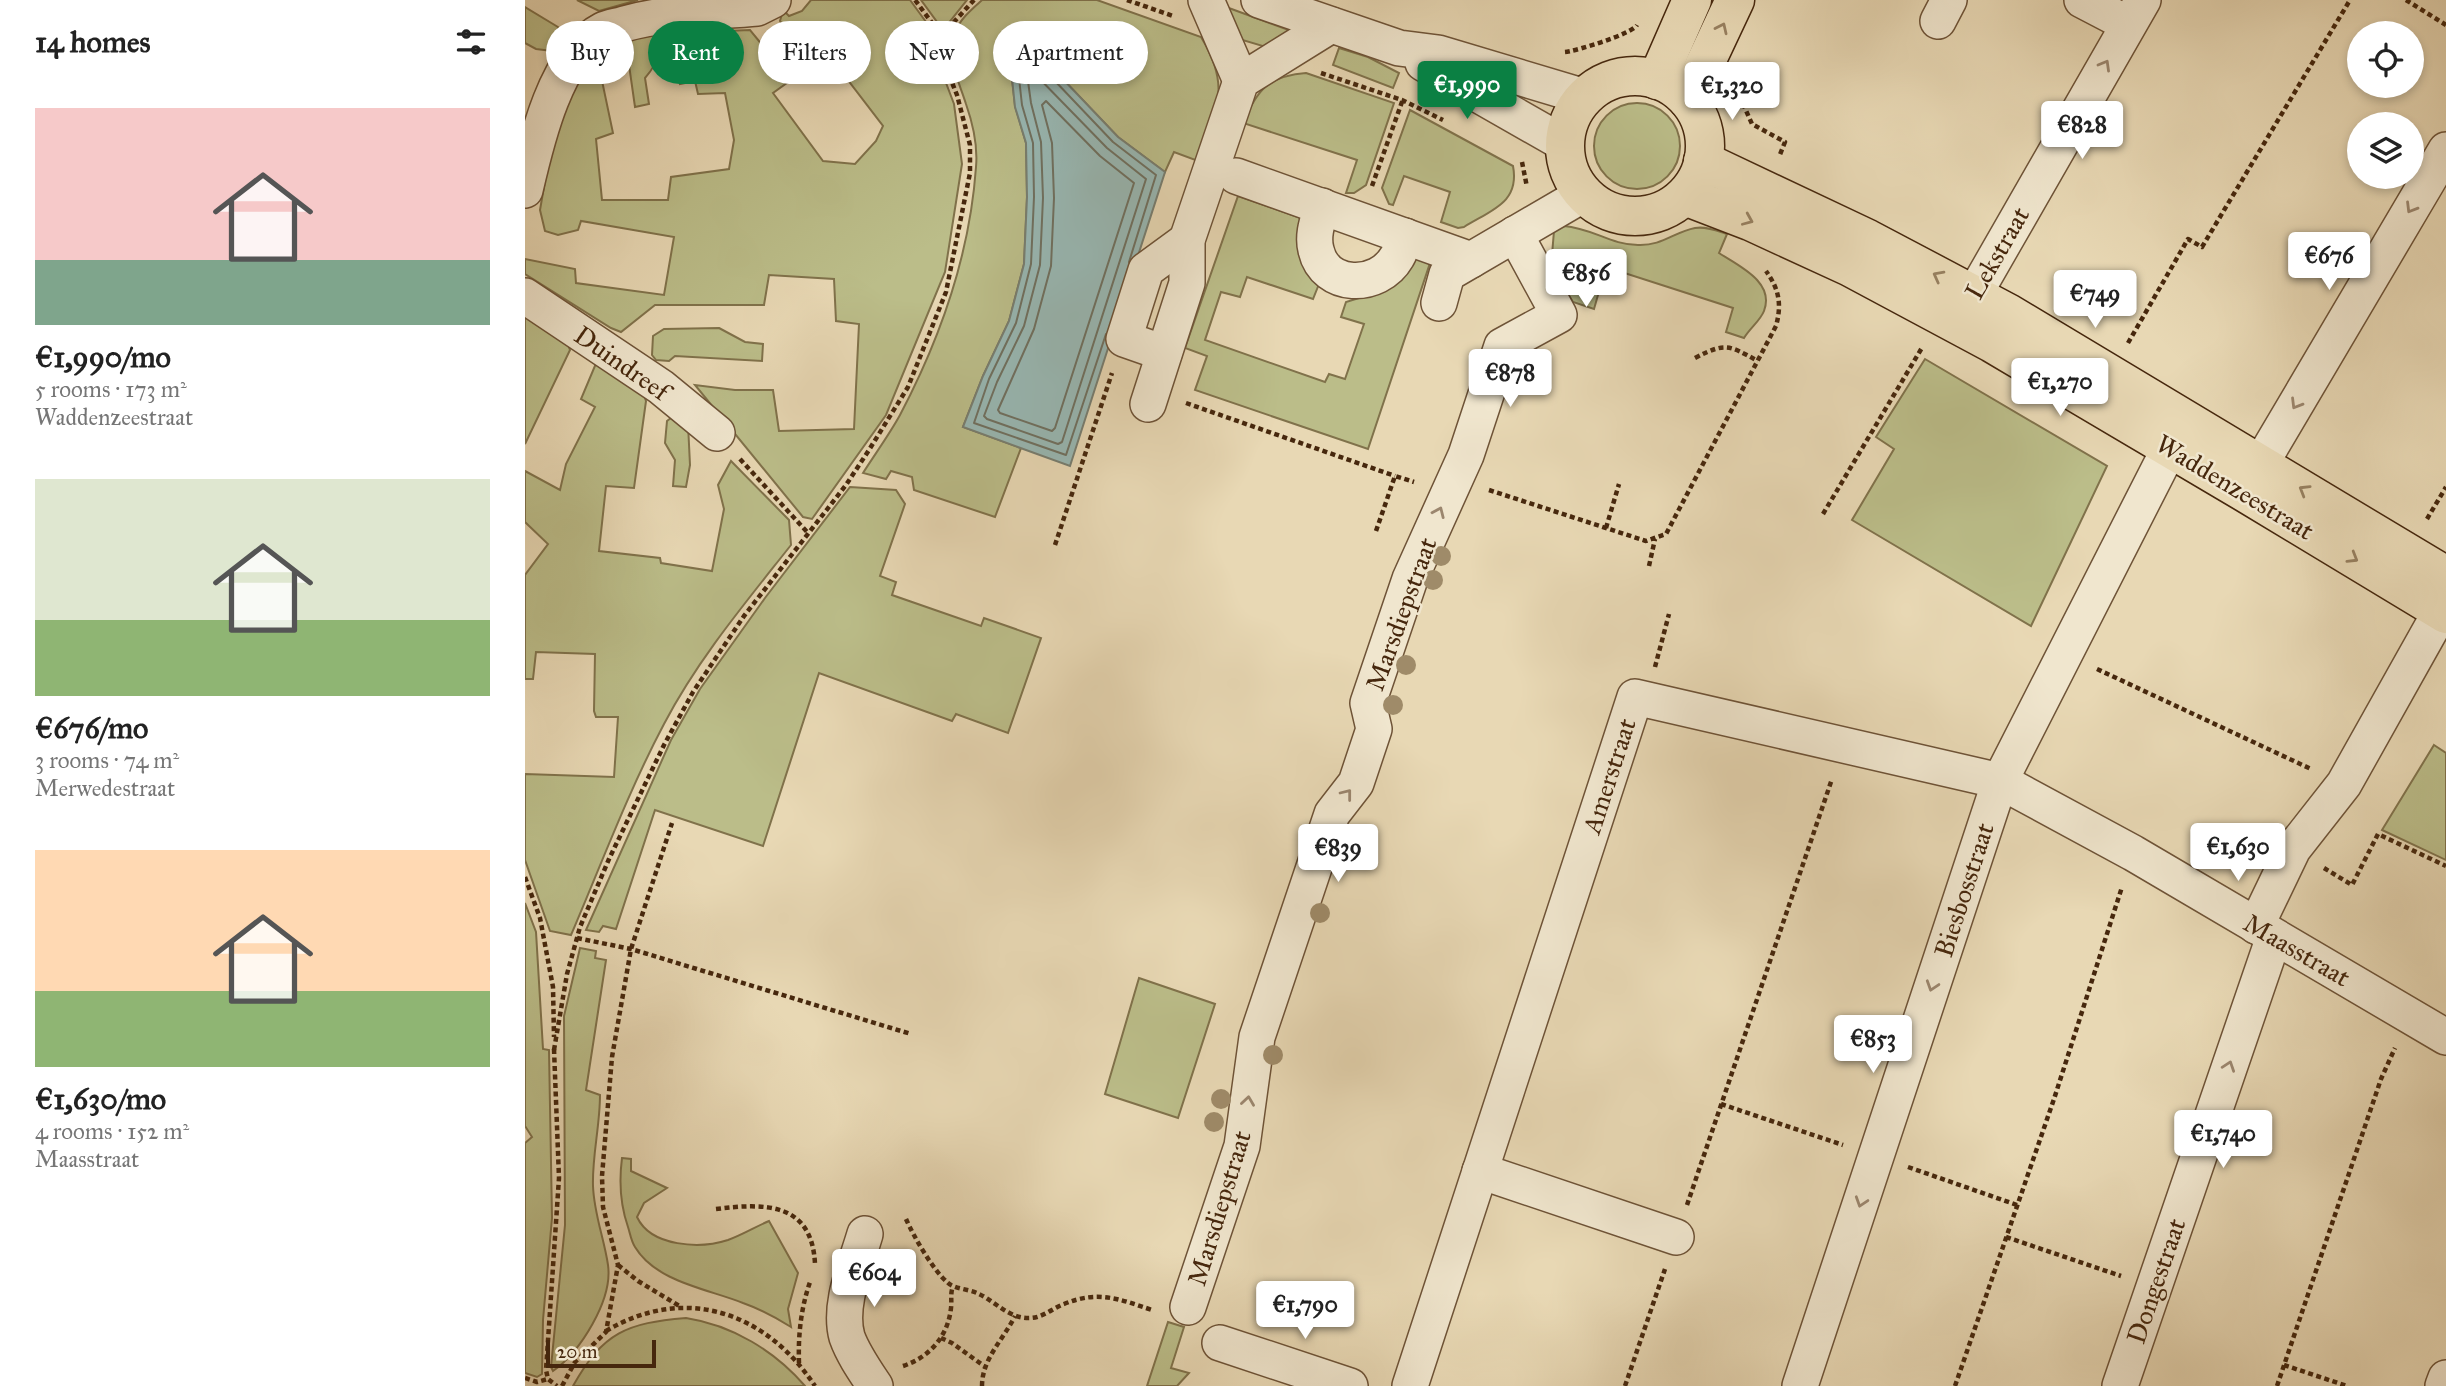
<!DOCTYPE html>
<meta charset="utf-8">
<style>
body{margin:0;font-family:"IM FELL Great Primer",serif;background:#f6f6f6;color:#222;height:100vh;display:flex;flex-direction:column;font-size:26px;white-space:nowrap}
*{box-sizing:border-box;margin:0}
p{font-size:23px;color:#767676}
.icon{flex:none;width:38px;height:38px;fill:none;stroke:currentColor;stroke-width:2;stroke-linecap:round;stroke-linejoin:round}
.map{position:relative;flex:1;overflow:hidden}
.sheet{display:flex;flex-direction:column;background:#fff;width:525px}
.sheet>*{flex:none}
.guide{position:absolute;left:21px;top:21px;width:665px;height:63px;display:flex;gap:14px}
.buttons{position:absolute;left:1822px;top:21px;display:grid;gap:14px}
.buttons a{display:grid;place-items:center;width:77px;height:77px;border-radius:50%;background:#fff;box-shadow:0 4px 10px #0003;font-size:35px}
.scale{position:absolute;left:21px;bottom:18px;width:110px;box-sizing:border-box;padding-left:7px;border:4px solid #46270d;border-top:0;font-size:19px;line-height:24px;white-space:nowrap;color:#46270d;-webkit-text-stroke:5px #f0e6ce;paint-order:stroke}
.price{position:absolute;translate:-50% -60px;padding:0 16px;border-radius:7px;background:#fff;color:#222;font-size:23px;line-height:46px;filter:drop-shadow(0 2px 4px #0008)}
.price::after{content:'';position:absolute;left:50%;top:42px;width:21px;height:16px;margin-left:-10px;background:inherit;clip-path:polygon(0 0,100% 0,50% 100%)}
.price.selected{background:#0b8043;color:#fff}
ul{padding:0;list-style:none}
li{display:grid;align-content:center;gap:14px;height:371px;padding:0 35px}
li span{display:grid;place-items:center;height:217px;border-radius:0px;color:#555}
li>.icon{margin-inline-start:auto}
span .icon{width:126px;height:126px;fill:#fffc;stroke-width:1}
li b{font-size:30px}
h2{display:flex;justify-content:space-between;align-items:center;height:84px;padding:0 35px;font-size:30px}
.chip{padding:0 24px;border-radius:32px;background:#fff;box-shadow:0 4px 10px #0003;font-size:24px;line-height:63px}
.chip.selected{background:#0b8043;color:#fff}
main{display:flex;flex:1;min-height:0}
.map>svg:first-child{display:block}
</style>
<main>
<section class="sheet">
<h2>14 homes<svg class="icon" aria-label="filters" viewBox="0 0 24 24"><path d="M4 7h16M4 17h16"/><circle cx="9" cy="7" r="2"/><circle cx="15" cy="17" r="2"/></svg></h2>
<ul>
<li><span style="background:linear-gradient(#f6c9c9 70%,#7fa58c 0)"><svg class="icon" aria-label="home" viewBox="0 0 24 24"><path d="M3 11l9-7 9 7M6 9v11h12V9"/></svg></span><div><b>€1,990/mo</b><p>5 rooms · 173 m²</p><p>Waddenzeestraat</p></div></li>
<li><span style="background:linear-gradient(#dfe7d0 65%,#8fb573 0)"><svg class="icon" aria-label="home" viewBox="0 0 24 24"><path d="M3 11l9-7 9 7M6 9v11h12V9"/></svg></span><div><b>€676/mo</b><p>3 rooms · 74 m²</p><p>Merwedestraat</p></div></li>
<li><span style="background:linear-gradient(#ffd9b3 65%,#8fb573 0)"><svg class="icon" aria-label="home" viewBox="0 0 24 24"><path d="M3 11l9-7 9 7M6 9v11h12V9"/></svg></span><div><b>€1,630/mo</b><p>4 rooms · 152 m²</p><p>Maasstraat</p></div></li>
</ul>
</section>
<div class="map">
<svg width="1921" height="1386" viewBox="0 0 1921 1386">
<rect width="100%" height="100%" fill="#e8d8b4"/>
<filter id="stains"><feTurbulence type="fractalNoise" baseFrequency=".00286" numOctaves="4"/><feColorMatrix values="0 0 0 0 .2 0 0 0 0 .09 0 0 0 0 .02 0 0 0 .5 -.17"/></filter>
<radialGradient id="worn" r=".72"><stop offset=".6" stop-color="#630" stop-opacity="0"/><stop offset="1" stop-color="#630" stop-opacity=".3"/></radialGradient>
<!-- green -->
<g fill="#bbbd89" stroke="#80724b" stroke-width="2">
<path d="M52 0H113L74 11Z"/>
<path d="M286 0H385L412 37 415 67 429 104 437 164 420 272 361 415 287 519 278 517 170 385 210 390H248L254 431 329 429 334 324 311 321 309 279 244 275 239 305H130L96 332 86 328 0 274V259L50 269 51 283 139 295 149 237 56 221 53 230 33 235 20 231 15 210 32 111 59 69 72 57 88 133 71 139 77 200H143L146 177 204 169 209 140 200 93 173 94 170 81 155 84 150 33 225 30 266 80 248 93 298 161 330 164 351 141 358 126 299 49 285 59 255 21 258 10 264 16 277 11Z"/>
<path d="M396 0H442L418 30Z"/>
<path d="M457 0H572L676 37C707 88 691 109 673 161L649 152 640 172 593 137 514 54 486 69 490 106 501 143 502 197 499 264 484 321 458 376 438 427 496 448 470 517 389 490 387 477 366 471 361 479 338 473C350 454 364 435 375 415 415 339 445 253 451 167 453 145 448 124 441 104 434 81 420 56 430 32 435 19 447 9 457 0Z"/>
<path d="M693 4 772 33 748 49 704 36Z"/>
<path d="M0 7 33 27 35 39 27 51 11 49 0 43Z"/>
<path d="M107 30H126C136 51 135 61 120 78L124 104 110 107 101 44Z"/>
<path d="M814 48 843 57 874 73 868 88 808 65Z"/>
<path d="M781 73 869 103 841 185 829 193H821L832 160 718 123C732 90 743 76 781 73Z"/>
<circle cx="1112" cy="146" r="43"/>
<path d="M885 110 988 166C995 203 966 210 939 227L933 228 916 222 925 192 879 176 868 205 864 204 857 188Z"/>
<path d="M713 196 784 221 794 284 788 299 722 277 715 297 696 292 680 340 800 382 804 374 820 379 839 324 816 317 821 302 863 289 878 277 885 256 905 263 843 449 670 390 682 356 660 348Z"/>
<path d="M1039 226C1067 228 1086 245 1113 245 1137 246 1149 232 1170 228 1181 226 1193 231 1202 234L1194 253C1214 266 1250 282 1239 311 1235 321 1225 328 1219 338L1201 332 1208 308 1081 267 1069 309 1048 302 1026 267 1029 231Z"/>
<path d="M0 316 41 340 45 350 0 444Z"/>
<path d="M194 328 220 342 238 344 237 361 150 356 144 361 131 360 127 355 128 336 139 329Z"/>
<path d="M1400 359 1582 466 1506 626 1327 520 1369 449 1351 437Z"/>
<path d="M72 361 117 390 121 401 109 488 81 486 74 551 135 558 136 563 187 571 199 509 193 485 206 461 264 520 266 545C221 602 173 659 139 724 103 792 76 865 46 935L25 931 0 860V774L89 777 93 717H71L69 711 70 654 11 652 8 679H0V575L23 544 0 522V471L35 490 41 464 70 407 56 399Z"/>
<path d="M151 414 163 424 165 465 161 487 148 486 150 460 140 443 142 421Z"/>
<path d="M325 487 371 490 380 504 355 576 371 582 367 595 456 626 459 618 516 638 483 733 431 714 427 721 294 673 238 846 130 810 91 929 78 926 74 932 61 930 146 740 175 689 240 598Z"/>
<path d="M1909 745 1921 753V860L1857 830Z"/>
<path d="M0 903 11 932 18 1049 24 1050 27 1218 18 1320 17 1374 12 1377 0 1373V1143L7 1137 0 1126Z"/>
<path d="M55 948 71 951 70 958 81 960 61 1090 75 1095C75 1126 67 1156 68 1186 69 1214 79 1238 83 1265 88 1300 55 1352 28 1371L26 1367 40 1225 39 1016Z"/>
<path d="M614 978 690 1004 653 1118 580 1094Z"/>
<path d="M97 1158 106 1159V1171L142 1188 119 1203 112 1217C126 1247 175 1249 203 1240 217 1235 230 1227 244 1221L273 1273 263 1309 266 1327C250 1317 235 1309 218 1303 183 1289 131 1282 110 1247 106 1241 105 1233 103 1227 95 1204 94 1181 97 1158Z"/>
<path d="M161 1318C207 1325 250 1351 280 1386H48C78 1332 102 1323 161 1318Z"/>
<path d="M643 1322 659 1327 646 1368 664 1373 652 1386H622Z"/>
</g>
<!-- water -->
<path fill="#98b8b4" stroke="#777e71" stroke-width="2" d="M499 49 514 54 593 137 640 172 545 466 438 427 458 376 484 321 499 264 502 197 501 143 490 107 486 69 487 56Z"/>
<g fill="none" stroke-linecap="round" stroke-linejoin="round">
<!-- shore -->
<g stroke="#6f7060" stroke-width="2">
<path d="M506 70 582 148 621 179 537 442 533 444 462 419 459 416 472 382 499 326 515 265 518 198 516 142 506 103 502 74Z"/>
<path d="M521 101 575 156 609 183 530 428 527 431 475 413 473 410 509 329 526 266 529 198 527 143 517 105Z"/>
<path d="M581 334 541 455 449 423 464 379 491 323 506 264 509 197 508 143 497 105 493 69 496 59 501 57 510 60 588 142 631 175 604 262"/>
</g>
<!-- minor casing -->
<g stroke="#6e5337" stroke-width="38">
<g id="minor">
<path d="M681 0 716 81"/>
<path d="M734 0 874 48 913 53 1060 97"/>
<path d="M1557 0 1603 24"/>
<path d="M1413 21 1424 0"/>
<path d="M898 63 1040 144"/>
<path d="M711 176 946 260"/>
<path d="M0 190C11 142 31 54 78 30 84 27 93 26 99 24 141 12 188 12 232 8L248 0"/>
<path d="M797 206C793 220 787 235 791 250 800 289 853 290 872 257 876 251 877 243 880 236"/>
<path d="M0 296 136 387 192 433"/>
<path d="M914 303 922 274 1059 194"/>
<path d="M1435 319 1618 0"/>
<path d="M639 353 599 339 621 270 662 240"/>
<path d="M623 404 662 283V240L716 81 806 25"/>
<path d="M1722 487 1921 150"/>
<path d="M1731 926 1768 849 1819 784 1916 611"/>
<path d="M955 1171 1151 1237"/>
<path d="M340 1234C331 1265 313 1305 322 1337 328 1354 340 1371 350 1386"/>
<path d="M663 1307 717 1146 732 1037 807 814 831 783 849 729 843 703 885 579 941 455 977 346 1034 315 990 234"/>
<path d="M695 1343 825 1386"/>
<path d="M885 1386 1110 697 1475 781 1608 853 1921 1037"/>
<path d="M1275 1386 1475 781 1658 422"/>
<path d="M1595 1386 1749 937"/>
<path d="M1918 1386 1921 1378"/>
</g>
</g>
<!-- major casing -->
<g stroke="#46270d" stroke-width="41">
<g id="major">
<circle cx="1110" cy="146" r="70"/>
<path d="M1132 80 1167 0"/>
<path d="M1163 100 1210 0"/>
<path d="M1178 161 1343 239 1483 313 1921 576"/>
<path d="M1160 196 1225 221 1325 267 1467 343 1719 492 1921 614"/>
</g>
</g>
<!-- path -->
<g stroke="#46270d" stroke-width="4.5" stroke-dasharray="5 3.5" stroke-linecap="butt">
<path d="M602 0 648 16"/>
<path d="M1881 0 1921 25"/>
<path d="M419 46 428 23 449 0"/>
<path d="M1040 52C1051 51 1107 34 1112 25"/>
<path d="M796 73 877 100 918 120"/>
<path d="M1211 88 1227 124 1260 142 1254 157"/>
<path d="M997 162 1002 187"/>
<path d="M847 186 878 99"/>
<path d="M1603 343 1663 239 1677 247 1825 0"/>
<path d="M1170 358C1201 342 1203 345 1233 361"/>
<path d="M661 403 870 476"/>
<path d="M215 459 283 533"/>
<path d="M964 490 1121 541 1141 534 1251 326C1257 304 1254 289 1241 271"/>
<path d="M1298 514 1398 346"/>
<path d="M1902 519 1921 487"/>
<path d="M1081 528 1094 484"/>
<path d="M851 531 870 476 889 482"/>
<path d="M530 545 587 373"/>
<path d="M1124 566 1130 539"/>
<path d="M1130 667 1144 614"/>
<path d="M1572 669 1786 769"/>
<path d="M1799 868 1827 885 1853 834 1921 866"/>
<path d="M0 877 15 918 28 987 29 1037"/>
<path d="M52 938 106 949 386 1034"/>
<path d="M29 1049 34 1178 21 1370 23 1379 32 1386"/>
<path d="M29 1050 42 974 55 927 84 859 139 745 168 692 219 616 321 485 344 450 383 387 421 292 445 173V145L432 95 422 70 416 35 390 0"/>
<path d="M1196 1104 1318 1145"/>
<path d="M1383 1167 1492 1205"/>
<path d="M1162 1205 1307 779"/>
<path d="M191 1209C240 1203 287 1202 290 1264"/>
<path d="M381 1219C389 1237 408 1270 422 1282 429 1289 443 1289 452 1293 470 1301 484 1319 505 1318 517 1318 528 1308 539 1304 573 1290 594 1299 627 1310"/>
<path d="M1481 1237 1596 1276"/>
<path d="M93 1265 113 1281 156 1307"/>
<path d="M81 1331C160 1284 241 1312 290 1386"/>
<path d="M416 1338 427 1343 459 1366"/>
<path d="M274 1363C273 1335 276 1308 285 1282"/>
<path d="M1759 1365 1822 1386"/>
<path d="M378 1366C405 1357 423 1336 426 1308 427 1300 425 1294 428 1286"/>
<path d="M0 1378 12 1382 23 1379"/>
<path d="M37 1386 50 1362 81 1332 93 1265 78 1207 77 1176 87 1057 106 949 147 823"/>
<path d="M457 1386C457 1359 478 1340 490 1316"/>
<path d="M1100 1386 1140 1269"/>
<path d="M1430 1386 1529 1099 1597 887"/>
<path d="M1752 1386 1856 1079 1870 1048"/>
</g>
<!-- minor -->
<use href="#minor" stroke="#f0e6ce" stroke-width="35"/>
<!-- major -->
<use href="#major" stroke="#e8d8b4" stroke-width="38"/>
</g>
<!-- trees -->
<g fill="#9f8b69">
<circle cx="916" cy="556" r="10"/>
<circle cx="908" cy="580" r="10"/>
<circle cx="881" cy="665" r="10"/>
<circle cx="868" cy="705" r="10"/>
<circle cx="795" cy="913" r="10"/>
<circle cx="748" cy="1055" r="10"/>
<circle cx="696" cy="1099" r="10"/>
<circle cx="689" cy="1122" r="10"/>
</g>
<!-- one-way arrows -->
<defs><path id="oneway-chevron" d="M-2-3.5L2.5 0L-2 3.5" fill="none" stroke-width="1.6" stroke-linecap="round" stroke-linejoin="round" transform="scale(1.75)"/></defs>
<g stroke="#978060">
<use href="#oneway-chevron" transform="translate(1197 28) rotate(-65)"/>
<use href="#oneway-chevron" transform="translate(1223 220) rotate(23)"/>
<use href="#oneway-chevron" transform="translate(1413 276) rotate(-152)"/>
<use href="#oneway-chevron" transform="translate(1779 490) rotate(-149)"/>
<use href="#oneway-chevron" transform="translate(1828 558) rotate(31)"/>
</g>
<g stroke="#9b866e">
<use href="#oneway-chevron" transform="translate(1580 65) rotate(-60)"/>
<use href="#oneway-chevron" transform="translate(1886 208) rotate(121)"/>
<use href="#oneway-chevron" transform="translate(1771 404) rotate(121)"/>
<use href="#oneway-chevron" transform="translate(914 512) rotate(-66)"/>
<use href="#oneway-chevron" transform="translate(822 794) rotate(-52)"/>
<use href="#oneway-chevron" transform="translate(1407 986) rotate(108)"/>
<use href="#oneway-chevron" transform="translate(1704 1066) rotate(-71)"/>
<use href="#oneway-chevron" transform="translate(723 1101) rotate(-82)"/>
<use href="#oneway-chevron" transform="translate(1336 1202) rotate(108)"/>
</g>
<g text-anchor="middle" dominant-baseline="central" stroke-width="5" stroke-linejoin="round" paint-order="stroke">
<!-- street labels -->
<g font-size="26" fill="#46270d" stroke="#f0e6ce">
<text transform="translate(1472 253) rotate(-60)">Lekstraat</text>
<text transform="translate(97 363) rotate(35)">Duindreef</text>
<text transform="translate(1710 487) rotate(31)">Waddenzeestraat</text>
<text transform="translate(876 614) rotate(-70)">Marsdiepstraat</text>
<text transform="translate(1084 776) rotate(-72)">Amerstraat</text>
<text transform="translate(1439 890) rotate(-72)">Biesbosstraat</text>
<text transform="translate(1772 950) rotate(30)">Maasstraat</text>
<text transform="translate(694 1208) rotate(-73)">Marsdiepstraat</text>
<text transform="translate(1631 1281) rotate(-71)">Dongestraat</text>
</g>
</g>
<rect width="100%" height="100%" filter="url(#stains)"/>
<rect width="100%" height="100%" fill="url(#worn)"/>
</svg>
<div class="buttons">
<a><svg class="icon" aria-label="locate" viewBox="0 0 24 24"><circle cx="12" cy="12" r="6"/><path d="M12 2v4M12 18v4M2 12h4M18 12h4"/></svg></a>
<a><svg class="icon" aria-label="layers" viewBox="0 0 24 24"><path d="M12 4l9 5-9 5-9-5zM3 14l9 5 9-5"/></svg></a>
</div>
<div class="scale">20 m</div>
<b class="price selected" style="left:942px;top:121px">€1,990</b>
<b class="price" style="left:1207px;top:122px">€1,320</b>
<b class="price" style="left:1557px;top:161px">€828</b>
<b class="price" style="left:1804px;top:292px">€676</b>
<b class="price" style="left:1061px;top:309px">€856</b>
<b class="price" style="left:1570px;top:330px">€749</b>
<b class="price" style="left:985px;top:409px">€878</b>
<b class="price" style="left:1535px;top:418px">€1,270</b>
<b class="price" style="left:1713px;top:883px">€1,630</b>
<b class="price" style="left:813px;top:884px">€839</b>
<b class="price" style="left:1348px;top:1075px">€853</b>
<b class="price" style="left:1698px;top:1170px">€1,740</b>
<b class="price" style="left:349px;top:1309px">€604</b>
<b class="price" style="left:780px;top:1341px">€1,790</b>
<div class="guide">
<a class="chip">Buy</a>
<a class="chip selected">Rent</a>
<a class="chip">Filters</a>
<a class="chip">New</a>
<a class="chip">Apartment</a>
</div>
</div>
</main>
